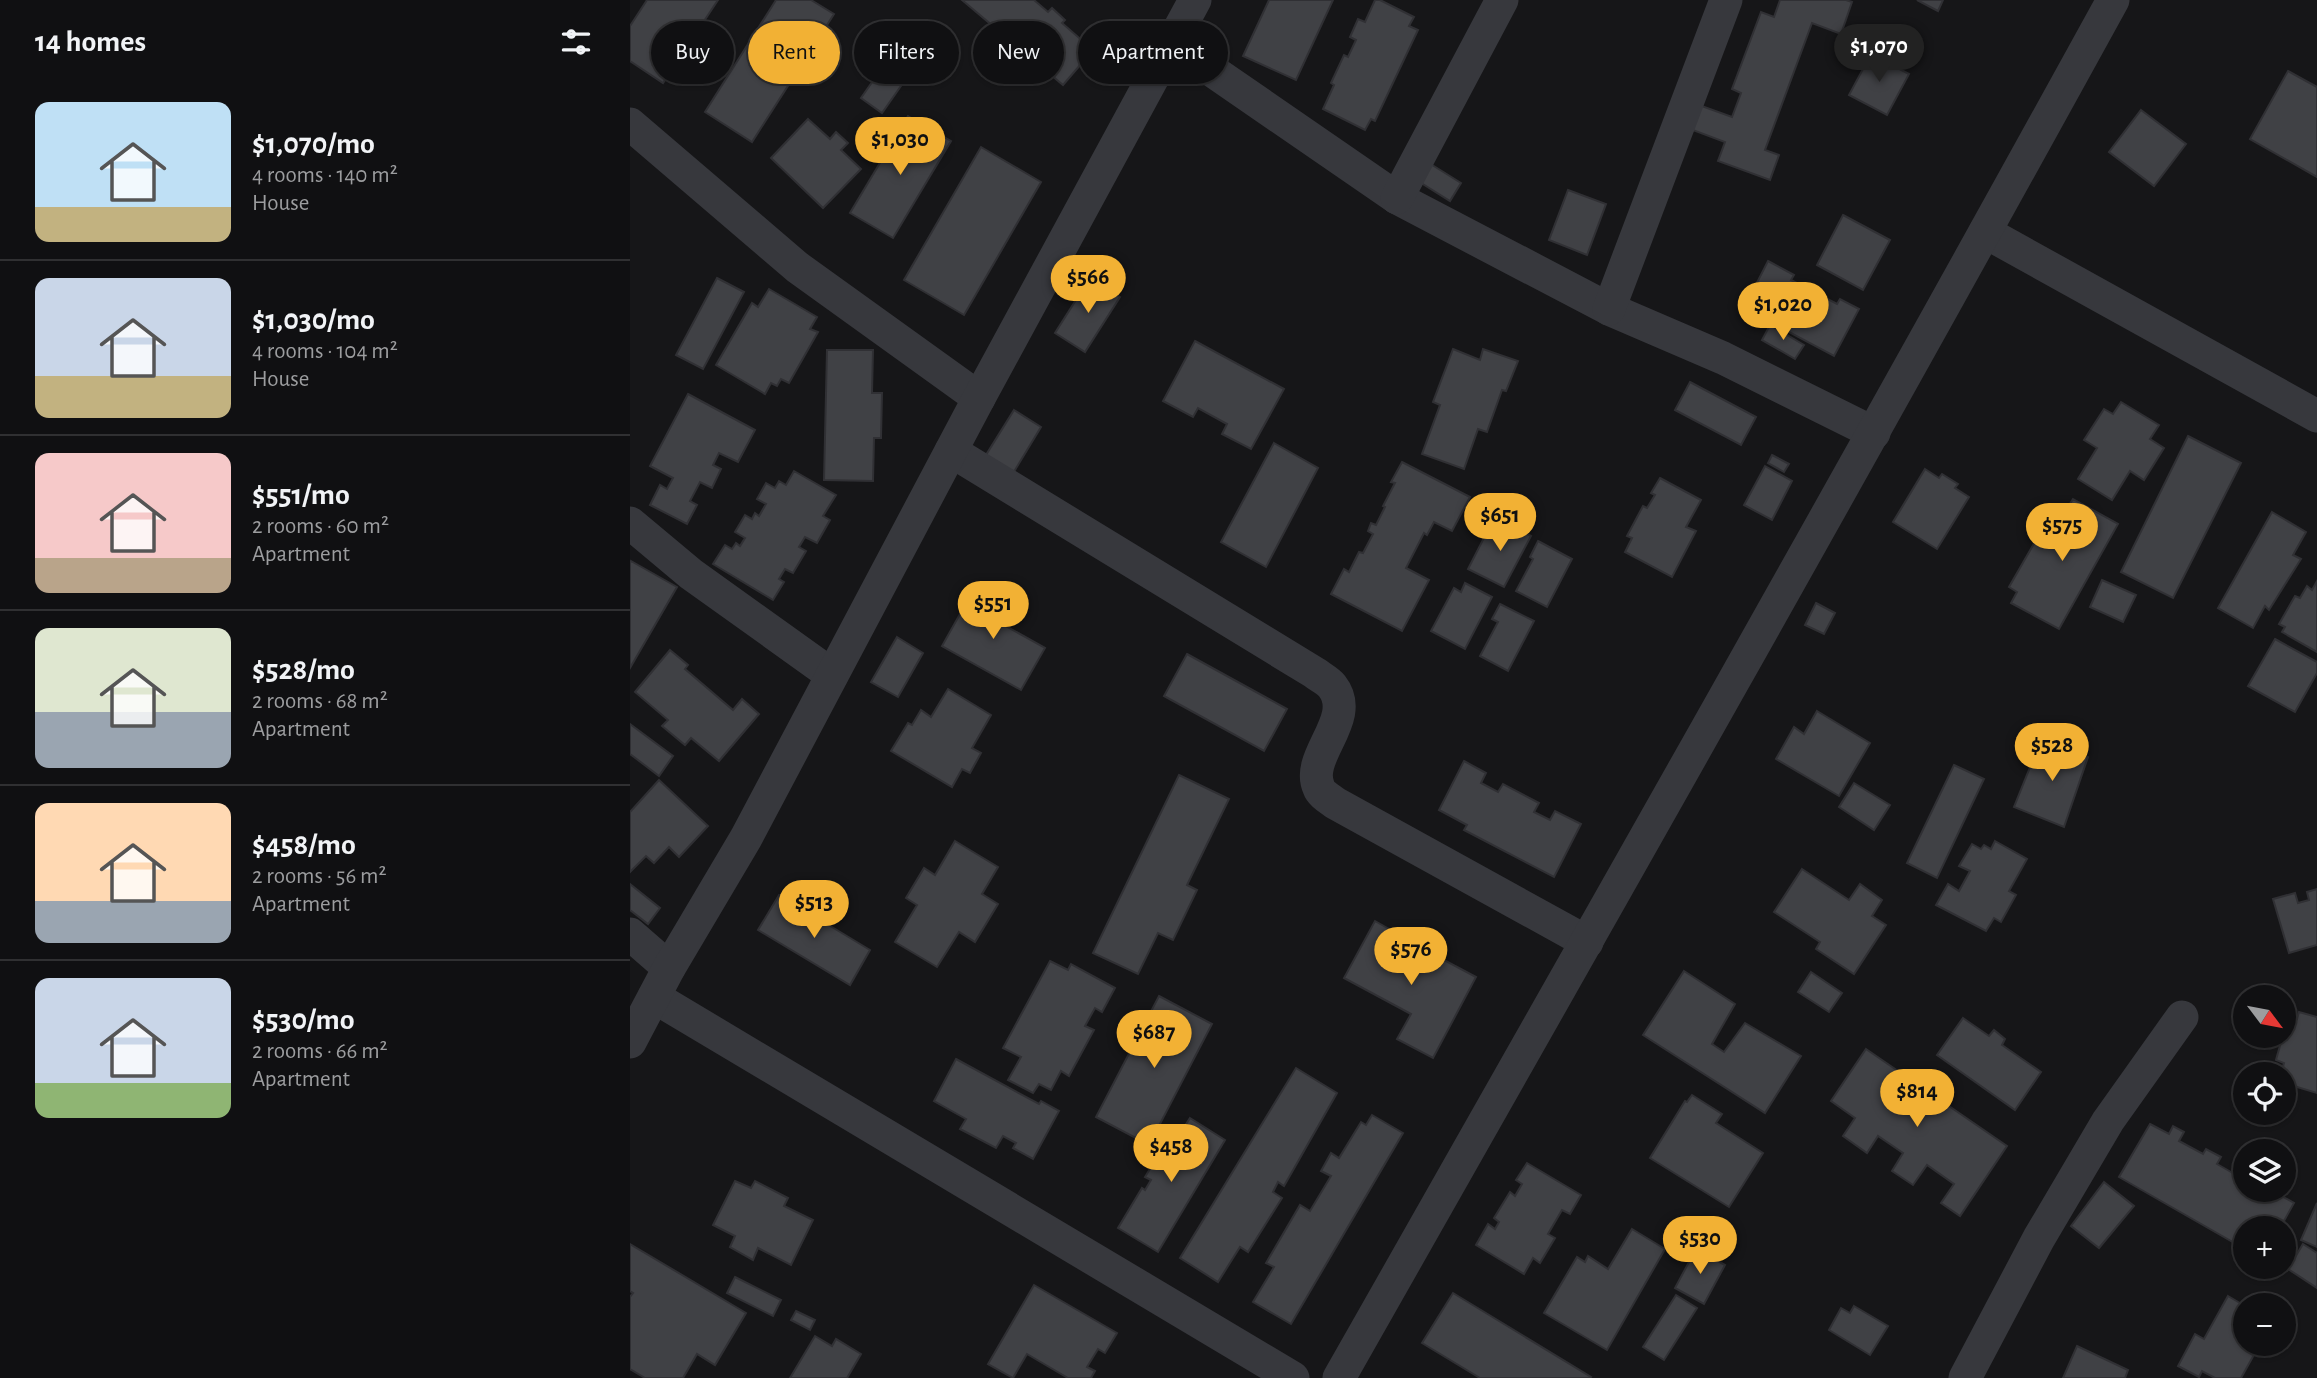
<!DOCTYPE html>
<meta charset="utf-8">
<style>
body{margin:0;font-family:"Alegreya Sans",sans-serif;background:#19191b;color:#f1f3f6;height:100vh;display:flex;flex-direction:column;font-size:26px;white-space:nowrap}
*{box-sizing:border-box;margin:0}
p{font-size:23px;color:#9c9d9f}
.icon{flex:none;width:38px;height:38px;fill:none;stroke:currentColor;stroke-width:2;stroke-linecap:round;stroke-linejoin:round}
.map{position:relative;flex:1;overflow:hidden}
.drawer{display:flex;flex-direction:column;background:#101012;width:630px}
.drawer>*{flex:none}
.hud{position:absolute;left:21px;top:21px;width:665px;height:63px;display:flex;gap:14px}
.needle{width:46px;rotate:122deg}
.buttons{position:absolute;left:1603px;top:985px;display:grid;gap:14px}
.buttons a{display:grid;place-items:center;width:63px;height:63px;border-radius:50%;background:#101012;box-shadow:0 2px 5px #0004,0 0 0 2px #303032;font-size:35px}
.price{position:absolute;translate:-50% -60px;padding:0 16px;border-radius:24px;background:#f2b134;color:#111;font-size:23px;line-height:46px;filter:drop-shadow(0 2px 4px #0008)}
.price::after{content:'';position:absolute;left:50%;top:42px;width:21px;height:16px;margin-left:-10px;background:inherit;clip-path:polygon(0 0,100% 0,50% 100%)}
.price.active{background:#222;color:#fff}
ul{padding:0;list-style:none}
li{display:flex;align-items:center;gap:21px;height:175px;padding:0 35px}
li+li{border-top:2px solid #303032}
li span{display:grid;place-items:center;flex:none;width:196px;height:140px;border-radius:14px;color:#555}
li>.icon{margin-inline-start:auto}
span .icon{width:84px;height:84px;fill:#fffc;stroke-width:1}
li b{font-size:30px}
h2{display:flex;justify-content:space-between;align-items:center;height:84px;padding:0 35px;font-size:30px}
.chip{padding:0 24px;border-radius:32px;background:#101012;box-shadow:0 2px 5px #0004,0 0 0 2px #303032;font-size:24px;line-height:63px}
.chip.active{background:#f2b134;color:#111}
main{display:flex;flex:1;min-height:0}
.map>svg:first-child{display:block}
</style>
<main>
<section class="drawer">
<h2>14 homes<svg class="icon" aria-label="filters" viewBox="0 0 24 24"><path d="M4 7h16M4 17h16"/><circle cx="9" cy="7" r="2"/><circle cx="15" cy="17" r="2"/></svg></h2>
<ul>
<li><span style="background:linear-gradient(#bfe0f5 75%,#c2b280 0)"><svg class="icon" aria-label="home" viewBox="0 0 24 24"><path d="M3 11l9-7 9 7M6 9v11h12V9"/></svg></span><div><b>$1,070/mo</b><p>4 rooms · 140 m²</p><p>House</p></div></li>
<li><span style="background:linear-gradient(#c9d6e8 70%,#c2b280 0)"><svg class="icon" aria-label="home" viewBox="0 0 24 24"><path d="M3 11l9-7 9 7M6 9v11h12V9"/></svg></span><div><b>$1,030/mo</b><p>4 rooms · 104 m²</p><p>House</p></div></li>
<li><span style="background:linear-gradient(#f6c9c9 75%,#b9a48a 0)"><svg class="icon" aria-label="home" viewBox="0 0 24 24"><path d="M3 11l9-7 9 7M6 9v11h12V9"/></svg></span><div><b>$551/mo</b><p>2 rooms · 60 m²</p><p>Apartment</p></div></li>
<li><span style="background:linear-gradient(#dfe7d0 60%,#9aa5b1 0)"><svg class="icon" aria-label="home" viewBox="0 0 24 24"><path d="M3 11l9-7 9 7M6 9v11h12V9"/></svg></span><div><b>$528/mo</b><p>2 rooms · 68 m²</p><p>Apartment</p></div></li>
<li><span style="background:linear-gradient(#ffd9b3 70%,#9aa5b1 0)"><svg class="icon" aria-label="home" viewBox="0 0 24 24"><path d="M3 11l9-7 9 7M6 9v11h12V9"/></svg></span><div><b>$458/mo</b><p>2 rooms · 56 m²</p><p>Apartment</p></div></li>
<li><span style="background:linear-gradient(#c9d6e8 75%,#8fb573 0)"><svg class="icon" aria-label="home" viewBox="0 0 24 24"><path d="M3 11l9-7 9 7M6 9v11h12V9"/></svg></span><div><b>$530/mo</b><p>2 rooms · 66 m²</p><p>Apartment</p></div></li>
</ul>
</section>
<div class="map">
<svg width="1687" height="1378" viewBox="0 0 1687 1378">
<rect width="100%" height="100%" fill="#161618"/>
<!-- building -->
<g fill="#404145" stroke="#303034" stroke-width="2">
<path d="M17 0H88L33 83 0 61V26Z"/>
<path d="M146 0H181L204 14 122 142 75 112Z"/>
<path d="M332 0H404L418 12 422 8 435 20 432 23 463 50 433 85Z"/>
<path d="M639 0H703L666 80 613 56Z"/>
<path d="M745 0H750L784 17 779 26 788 30 745 121 741 119 735 130 693 109 704 85 701 83 714 55 718 57 726 40 720 37 728 19 735 22Z"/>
<path d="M1150 0H1216L1222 2 1211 34 1182 23 1135 150 1149 155 1140 180 1088 161 1095 142 1060 129 1069 105 1102 117 1111 93 1102 89 1131 12 1144 17Z"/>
<path d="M1287 0H1313L1308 11Z"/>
<path d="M1241 54 1279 74 1257 115 1219 95Z"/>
<path d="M259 58 280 73 252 113 231 98Z"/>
<path d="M1658 71 1687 87V177L1620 139Z"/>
<path d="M1511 110 1556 144 1524 186 1479 152Z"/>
<path d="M278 116 321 141 263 238 220 213Z"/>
<path d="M178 119 200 139 206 132 218 143 211 150 231 169 193 208 141 158Z"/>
<path d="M351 147 411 182 334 315 274 280Z"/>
<path d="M799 163 831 183 820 201 788 181Z"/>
<path d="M938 190 976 204 957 255 919 240Z"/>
<path d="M1213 215 1260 240 1233 290 1187 265Z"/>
<path d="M1138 261 1164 275 1161 280 1207 304 1210 299 1229 309 1204 356 1114 308Z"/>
<path d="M87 278 114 292 73 369 46 355Z"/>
<path d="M460 278 490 297 455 352 425 333Z"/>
<path d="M139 289 187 317 180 329 188 332 159 383 151 379 147 386 141 383 135 394 86 365 122 303 128 307Z"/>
<path d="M1140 325 1174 345 1165 359 1132 340Z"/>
<path d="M565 341 654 389 621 449 592 434 597 424 568 408 563 417 533 401Z"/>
<path d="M823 349 850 360 853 349 888 361 876 391 872 390 857 432 848 429 834 469 792 454 810 405 803 402Z"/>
<path d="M197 350H243L242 393H252L251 438H244L243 481 194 480Z"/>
<path d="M1060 382 1126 417 1111 445 1045 410Z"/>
<path d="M58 394 125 430 108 462 89 453 83 465 91 469 82 488 70 482 60 501 67 505 57 524 20 505 30 485 37 489 43 478 20 466Z"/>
<path d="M1491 402 1529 425 1520 439 1534 448 1514 480 1500 471 1482 500 1448 479 1467 448 1454 440 1474 409 1483 414Z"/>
<path d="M384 410 411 427 379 480 351 463Z"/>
<path d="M1558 436 1611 463 1543 598 1491 572Z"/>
<path d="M644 443 688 468 636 567 591 542Z"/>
<path d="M1142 455 1159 464 1154 472 1138 463Z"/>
<path d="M772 462 840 497 822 531 804 522 797 535 794 533 776 568 799 580 772 631 701 594 714 569 719 572 729 552 733 553 743 534 738 531 741 523 746 525 755 507 753 506 765 483 761 482Z"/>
<path d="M1135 466 1162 481 1142 520 1114 505Z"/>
<path d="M1295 469 1309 478 1312 474 1328 484 1325 488 1339 497 1307 549 1263 522Z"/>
<path d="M164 471 206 495 193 516 200 520 187 543 175 537 169 547 176 551 163 573 155 569 149 579 154 582 143 600 83 564 95 545 102 549 106 543 110 546 115 538 105 532 115 515 122 519 125 513 129 516 136 504 127 499 136 483 145 488 149 481 156 485Z"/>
<path d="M1030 478 1071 500 1056 527 1066 531 1042 577 995 552 1002 538 997 536 1013 506 1017 508 1025 495 1021 493Z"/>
<path d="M1443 499 1488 524 1429 629 1381 603 1387 592 1379 587 1406 540 1416 546 1422 535 1414 530 1428 505 1436 510Z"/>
<path d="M1642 512 1676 532 1663 555 1671 559 1639 610 1635 606 1623 628 1588 608Z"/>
<path d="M875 522 901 536 874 587 838 569 860 526 870 531Z"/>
<path d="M908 541 942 559 917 607 886 591 903 559 900 557Z"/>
<path d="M1 561 47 587 0 668V563Z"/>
<path d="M1472 580 1506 595 1493 622 1460 607Z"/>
<path d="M1687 581V652L1652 632 1655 627 1649 624 1665 596 1670 598 1677 586 1682 590Z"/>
<path d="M835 583 862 597 835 649 801 631 824 588 831 592Z"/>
<path d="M344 589 382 610 374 625 415 648 391 690 312 646Z"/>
<path d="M1186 603 1205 613 1194 634 1175 625Z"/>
<path d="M870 604 904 621 878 671 850 656 868 622 862 619Z"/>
<path d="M267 637 293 653 268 697 241 682Z"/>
<path d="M1645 639 1687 662V673L1665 712 1618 686Z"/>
<path d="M40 650 58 665 55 669 103 710 112 699 129 714 89 761 61 738 55 745 32 726 38 720 5 692Z"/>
<path d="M557 654 657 709 634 751 534 696Z"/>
<path d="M318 689 361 715 342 748 351 753 340 773 332 769 322 787 261 751 278 723 282 725 291 710 301 717Z"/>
<path d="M1187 711 1240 743 1209 796 1146 759 1164 727 1174 734Z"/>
<path d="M0 724 43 756 29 776 0 754Z"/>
<path d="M1411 740 1458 757 1434 827 1384 807Z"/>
<path d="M834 761 856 773 851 783 868 792 873 784 909 803 904 812 920 820 925 811 951 824 924 877 834 830 837 825 809 810Z"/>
<path d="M1324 765 1354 779 1307 878 1277 863Z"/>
<path d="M549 775 599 799 557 885 567 890 543 940 528 933 508 974 463 953Z"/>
<path d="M29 780 78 826 49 857 39 847 24 863 16 856 0 872V812Z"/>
<path d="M1224 783 1260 805 1244 830 1209 807Z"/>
<path d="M325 841 368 867 352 894 368 904 345 942 329 932 307 967 265 942 287 905 276 898 294 868 305 875Z"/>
<path d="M1365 841 1397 859 1379 891 1386 895 1371 922 1364 918 1356 931 1306 905 1318 884 1329 891 1340 871 1329 866 1342 844 1351 849 1354 845 1361 849Z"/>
<path d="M1172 869 1219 900 1230 884 1252 900 1242 916 1256 925 1224 974 1186 949 1190 942 1144 912Z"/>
<path d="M0 884 30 908 18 924 0 910Z"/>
<path d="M1687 889V945L1659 953 1643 899 1665 893 1668 903 1679 900 1677 892Z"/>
<path d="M149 895 240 950 220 985 128 930Z"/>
<path d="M745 921 775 938 768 949 795 963 801 953 846 977 803 1058 767 1039 781 1014 714 978Z"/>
<path d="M420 961 438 970 441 964 485 988 472 1012 465 1008 455 1026 464 1030 439 1076 431 1071 421 1090 409 1084 403 1093 378 1080 391 1057 373 1048Z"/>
<path d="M1054 971 1105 1004 1082 1044 1094 1052 1115 1023 1171 1056 1135 1113 1013 1035Z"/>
<path d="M1181 972 1212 993 1199 1012 1168 992Z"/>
<path d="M529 996 582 1024 519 1145 466 1117Z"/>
<path d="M1669 1012 1687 1017V1093L1654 1083V1074H1651L1654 1063 1646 1060 1658 1017 1667 1019Z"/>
<path d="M1333 1018 1359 1036 1364 1030 1375 1039 1372 1045 1411 1072 1385 1110 1307 1055Z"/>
<path d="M1236 1049 1377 1146 1330 1216 1311 1203 1324 1184 1297 1165 1283 1185 1262 1171 1273 1153 1248 1136 1237 1153 1213 1136 1225 1118 1201 1101Z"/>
<path d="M326 1059 409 1104 411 1101 429 1111 403 1159 383 1148 386 1143 373 1136 366 1148 330 1129 336 1119 304 1101Z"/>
<path d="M666 1068 707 1093 654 1186 648 1182 643 1192 652 1198 618 1252 610 1247 588 1282 550 1258Z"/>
<path d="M1062 1095 1092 1114 1086 1123 1133 1153 1099 1207 1020 1158 1055 1101 1057 1102Z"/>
<path d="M742 1115 773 1133 661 1324 623 1302 644 1267 636 1263 670 1205 680 1211 701 1176 691 1171 701 1153 709 1158 731 1122 736 1125Z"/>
<path d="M560 1118 595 1140 528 1252 488 1228 512 1188 515 1190 521 1180 515 1177 541 1134 548 1137Z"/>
<path d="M1520 1124 1539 1134 1543 1126 1554 1132 1549 1141 1573 1154 1576 1149 1591 1157 1587 1164 1615 1180V1190L1652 1191 1650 1195 1664 1203 1650 1228H1615V1249L1489 1177Z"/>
<path d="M897 1163 951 1195 940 1214 932 1210 918 1234 925 1238 910 1263 903 1258 894 1274 846 1245 858 1224 865 1229 869 1222 864 1218 880 1192 885 1196 892 1184 886 1180Z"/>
<path d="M105 1181 121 1188 125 1181 158 1198 154 1206 183 1220 161 1265 128 1248 123 1260 100 1247 105 1236 83 1225Z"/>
<path d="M1474 1182 1504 1206 1469 1248 1441 1226Z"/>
<path d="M1687 1203V1247L1671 1240Z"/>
<path d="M1002 1229 1035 1249 977 1350 914 1313 947 1257 955 1262 958 1256 978 1269Z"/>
<path d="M0 1244 116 1313 85 1365 67 1354 53 1378H15L0 1369V1297L3 1293 0 1291Z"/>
<path d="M1673 1244 1687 1253V1288L1658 1269Z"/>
<path d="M1066 1249 1095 1265 1074 1304 1045 1288Z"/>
<path d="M105 1277 151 1300 143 1316 97 1293Z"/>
<path d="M404 1285 487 1333 475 1353 468 1349 457 1367 465 1371 461 1378H438L397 1354 383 1378 358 1364Z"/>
<path d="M823 1293 961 1377 960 1378H850L792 1343Z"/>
<path d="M1046 1295 1067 1308 1034 1360 1013 1347Z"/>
<path d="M1598 1296 1615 1306V1344H1630L1611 1378H1585L1572 1371 1569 1377 1548 1366 1565 1334 1574 1339Z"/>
<path d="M1224 1306 1258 1326 1240 1355 1199 1330 1211 1308 1220 1313Z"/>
<path d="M166 1311 185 1320 180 1330 161 1320Z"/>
<path d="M185 1336 202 1346 206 1339 231 1354 217 1378H160Z"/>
<path d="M1447 1346 1498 1370 1495 1378H1433Z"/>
</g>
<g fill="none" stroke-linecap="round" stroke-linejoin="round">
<!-- street -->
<g stroke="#37383d" stroke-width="33">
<path d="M542 43 767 198 979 309 1093 358 1244 433"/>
<path d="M0 124 167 267 349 398"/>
<path d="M767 198 872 0"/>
<path d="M1355 232 1687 416"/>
<path d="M979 309 1096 0"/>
<path d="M321 451 685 673C690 677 698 681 702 686 728 719 674 756 689 788 691 794 700 799 705 803L957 942"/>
<path d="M0 523 61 574 202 675"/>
<path d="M0 934 39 968"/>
<path d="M24 997 663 1378"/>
<path d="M0 1042 39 968 116 838 349 398 565 0"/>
<path d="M709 1378C969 920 1229 462 1483 0"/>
<path d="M1335 1378 1409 1238 1478 1121 1552 1017"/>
</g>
</g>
</svg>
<div class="buttons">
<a><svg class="needle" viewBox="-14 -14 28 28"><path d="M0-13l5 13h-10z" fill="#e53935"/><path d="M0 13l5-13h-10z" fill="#9c9d9f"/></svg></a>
<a><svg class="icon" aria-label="locate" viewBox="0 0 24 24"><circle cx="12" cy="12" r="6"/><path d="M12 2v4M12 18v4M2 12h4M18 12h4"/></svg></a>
<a><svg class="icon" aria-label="layers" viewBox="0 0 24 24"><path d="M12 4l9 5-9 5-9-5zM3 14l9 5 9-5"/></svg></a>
<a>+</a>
<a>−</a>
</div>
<b class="price active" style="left:1249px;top:84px">$1,070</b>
<b class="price" style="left:270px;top:177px">$1,030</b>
<b class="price" style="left:458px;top:315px">$566</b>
<b class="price" style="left:1153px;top:342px">$1,020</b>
<b class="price" style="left:870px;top:553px">$651</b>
<b class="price" style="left:1432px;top:563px">$575</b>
<b class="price" style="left:363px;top:641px">$551</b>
<b class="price" style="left:1422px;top:783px">$528</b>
<b class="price" style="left:184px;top:940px">$513</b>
<b class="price" style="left:781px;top:987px">$576</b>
<b class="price" style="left:524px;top:1070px">$687</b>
<b class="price" style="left:1287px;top:1129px">$814</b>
<b class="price" style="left:541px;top:1184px">$458</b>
<b class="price" style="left:1070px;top:1276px">$530</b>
<div class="hud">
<a class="chip">Buy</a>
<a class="chip active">Rent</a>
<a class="chip">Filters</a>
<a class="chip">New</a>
<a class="chip">Apartment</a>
</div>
</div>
</main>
